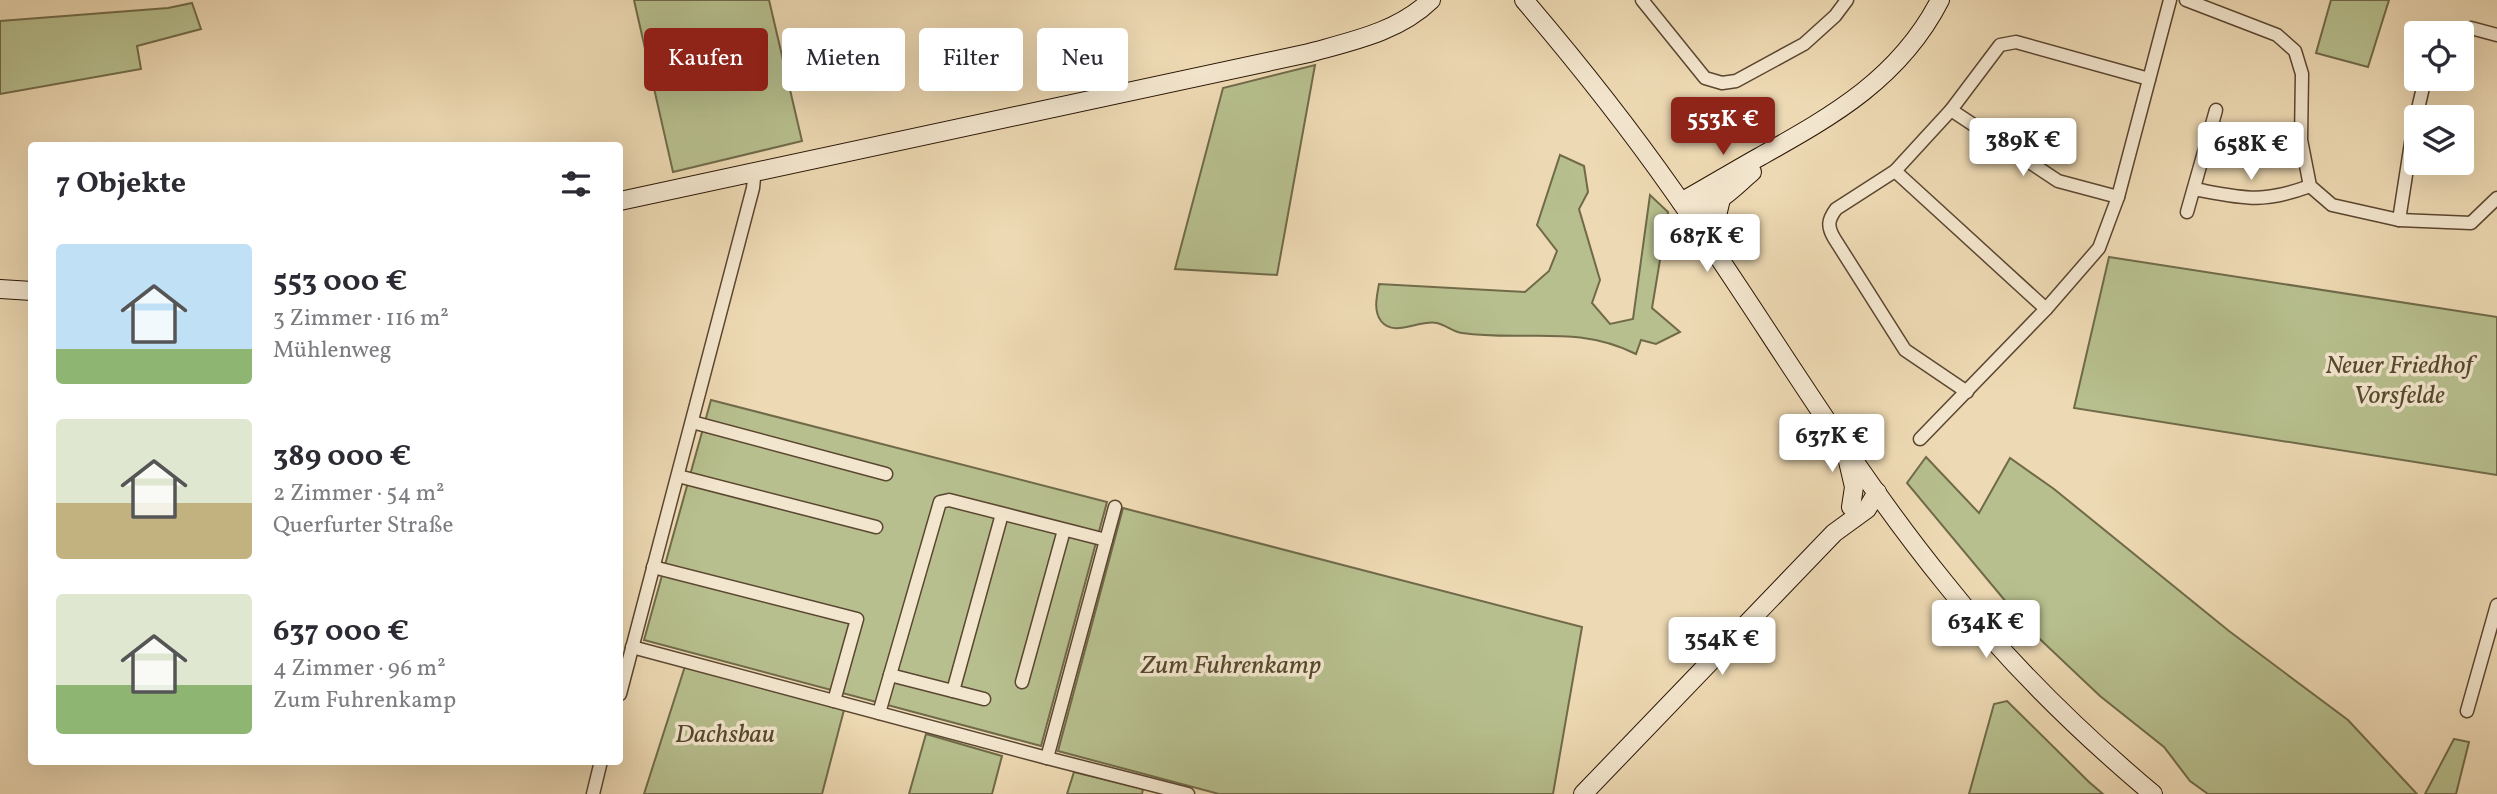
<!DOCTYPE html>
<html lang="de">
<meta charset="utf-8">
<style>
body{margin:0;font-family:Vollkorn,serif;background:#f7f7f7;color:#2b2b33;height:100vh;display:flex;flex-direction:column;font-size:26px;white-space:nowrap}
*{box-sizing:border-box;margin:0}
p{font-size:23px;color:#7c7c81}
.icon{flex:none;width:38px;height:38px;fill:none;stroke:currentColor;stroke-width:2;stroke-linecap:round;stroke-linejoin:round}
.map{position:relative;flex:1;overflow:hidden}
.panel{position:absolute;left:28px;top:142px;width:595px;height:623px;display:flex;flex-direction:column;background:#fff;border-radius:7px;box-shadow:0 7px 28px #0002}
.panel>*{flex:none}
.hud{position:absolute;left:644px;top:28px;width:665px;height:63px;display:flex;gap:14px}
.buttons{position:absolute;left:2404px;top:21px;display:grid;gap:14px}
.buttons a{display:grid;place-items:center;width:70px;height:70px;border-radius:7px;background:#fff;box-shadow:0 7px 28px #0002;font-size:35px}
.price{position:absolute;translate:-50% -60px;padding:0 16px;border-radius:7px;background:#fff;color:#222;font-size:23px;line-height:46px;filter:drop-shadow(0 2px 4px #0008)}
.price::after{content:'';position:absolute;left:50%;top:42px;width:21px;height:16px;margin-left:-10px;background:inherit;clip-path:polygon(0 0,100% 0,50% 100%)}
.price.active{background:#8f2418;color:#fff}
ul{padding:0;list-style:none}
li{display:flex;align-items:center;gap:21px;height:175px;padding:0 28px}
li span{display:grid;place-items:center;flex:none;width:196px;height:140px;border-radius:7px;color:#555}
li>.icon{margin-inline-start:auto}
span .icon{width:84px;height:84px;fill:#fffc;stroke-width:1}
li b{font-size:30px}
h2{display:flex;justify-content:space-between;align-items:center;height:84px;padding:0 28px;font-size:30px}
.tag{padding:0 24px;border-radius:7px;background:#fff;box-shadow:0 7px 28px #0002;font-size:24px;line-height:63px}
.tag.active{background:#8f2418;color:#fff}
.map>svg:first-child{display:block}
</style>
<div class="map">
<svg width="2497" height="794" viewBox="0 0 2497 794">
<rect width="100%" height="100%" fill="#edd9b3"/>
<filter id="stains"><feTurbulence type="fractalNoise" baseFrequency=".00286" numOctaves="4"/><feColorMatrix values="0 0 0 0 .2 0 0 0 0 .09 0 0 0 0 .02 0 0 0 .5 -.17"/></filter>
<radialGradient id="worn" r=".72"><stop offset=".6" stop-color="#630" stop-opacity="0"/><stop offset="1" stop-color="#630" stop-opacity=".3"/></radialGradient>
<!-- green -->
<g fill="#b7bf8e" stroke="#706a49" stroke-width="2">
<path d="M634 0H769L802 141 673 172Z"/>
<path d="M2331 0H2389L2368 67 2316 53Z"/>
<path d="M192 3 201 29 137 46 141 69 0 94V21L168 8Z"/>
<path d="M1315 65 1277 275 1175 269 1223 88Z"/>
<path d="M1560 155 1584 166 1588 192 1579 209 1600 280 1592 303 1610 324 1633 319 1650 195 1668 212 1652 308 1680 332 1656 344 1641 340 1636 354C1576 324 1524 342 1462 333 1453 332 1446 325 1437 323 1420 319 1394 338 1381 321 1373 310 1377 296 1379 284L1525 292 1549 271 1557 251 1537 225Z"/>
<path d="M2109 257 2497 317V475L2074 408Z"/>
<path d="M711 400 1107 502 1041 746 644 640Z"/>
<path d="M1926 457 1979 513 2010 458 2054 489 2229 631 2348 720 2417 794H2208L2190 781 2164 747 2100 696 2027 627 1907 483Z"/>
<path d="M1123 508 1582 627 1553 794H1219L1058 751Z"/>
<path d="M687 660 844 710 822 794H644Z"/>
<path d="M2007 701 2089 782 2103 794H1969L1994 704Z"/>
<path d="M926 734 1002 756 992 794H909Z"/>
<path d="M2454 739 2469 742 2456 794H2425Z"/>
<path d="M1074 772 1143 789 1142 794H1067Z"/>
</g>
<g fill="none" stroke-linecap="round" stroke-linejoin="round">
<!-- street casing -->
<g stroke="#5b4630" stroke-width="15">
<g id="street">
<path d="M1642 0 1705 78 1722 83 1736 81 1804 44 1835 16 1847 0"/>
<path d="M2186 0 2277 35 2295 51 2302 74 2301 140 2310 186 2332 205 2399 220 2471 223 2497 198"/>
<path d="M2460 33 2471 28 2497 35"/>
<path d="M1951 110 2058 181 2118 197"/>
<path d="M1895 171 2046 309"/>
<path d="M2194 189C2243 198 2261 204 2310 186"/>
<path d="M2187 212 2216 110"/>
<path d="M2399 220 2413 130 2425 79"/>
<path d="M1967 392 1905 350 1834 238C1827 226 1828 220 1836 209L1895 171 1951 110 2000 45 2016 42 2149 79"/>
<path d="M692 422 886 474"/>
<path d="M1920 439 2046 309 2099 248 2118 197 2170 0"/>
<path d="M678 476 876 527"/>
<path d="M653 567 857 619 834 701"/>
<path d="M632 647 1047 758 1115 507"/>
<path d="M890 675 984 699"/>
<path d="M1022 682 1064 530"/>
<path d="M953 691 1002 514"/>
<path d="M620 694 753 188 754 178 752 172"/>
<path d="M2467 711 2497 605"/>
<path d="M879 713 940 502 949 500 1106 540"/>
<path d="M1047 758 1188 794"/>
<path d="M593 794 601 761"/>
</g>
</g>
<!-- secondary casing -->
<g stroke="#2a1504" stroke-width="20">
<g id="secondary">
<path d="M1524 0C1577 62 1627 125 1674 192 1765 321 1845 460 1945 583 2006 660 2078 731 2153 794"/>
<path d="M620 201 1309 53C1352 41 1398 32 1431 0"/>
<path d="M1681 202C1708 187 1734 171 1761 156 1834 115 1900 78 1940 0"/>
<path d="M1688 211C1715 209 1732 189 1752 172"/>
<path d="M1710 245 1721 199"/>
<path d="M0 289 32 291"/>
<path d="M1847 457 1854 487 1851 507"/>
<path d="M1583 794 1834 533 1867 509 1877 492"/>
</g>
</g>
<!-- street -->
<use href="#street" stroke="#f3e6ce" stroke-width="12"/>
<!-- secondary -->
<use href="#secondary" stroke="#f3e6ce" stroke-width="18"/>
</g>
<g text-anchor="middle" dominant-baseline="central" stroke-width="7" stroke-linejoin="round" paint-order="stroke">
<!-- park labels -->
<g font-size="26" font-style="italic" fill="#54482d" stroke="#f3e6ce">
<text x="2399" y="366">Neuer Friedhof<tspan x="2399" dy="30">Vorsfelde</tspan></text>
<text x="1231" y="666">Zum Fuhrenkamp</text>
<text x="725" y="735">Dachsbau</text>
</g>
</g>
<rect width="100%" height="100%" filter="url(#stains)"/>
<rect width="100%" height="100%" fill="url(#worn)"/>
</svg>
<div class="buttons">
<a><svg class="icon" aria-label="locate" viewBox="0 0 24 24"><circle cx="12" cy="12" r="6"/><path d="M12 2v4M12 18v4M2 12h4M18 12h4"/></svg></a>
<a><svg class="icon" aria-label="layers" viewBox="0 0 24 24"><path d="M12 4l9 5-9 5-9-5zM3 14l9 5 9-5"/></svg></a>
</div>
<b class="price active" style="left:1723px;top:157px">553K €</b>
<b class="price" style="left:2023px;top:178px">389K €</b>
<b class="price" style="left:2251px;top:182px">658K €</b>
<b class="price" style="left:1707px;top:274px">687K €</b>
<b class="price" style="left:1832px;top:474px">637K €</b>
<b class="price" style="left:1986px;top:660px">634K €</b>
<b class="price" style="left:1722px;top:677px">354K €</b>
<div class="hud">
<a class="tag active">Kaufen</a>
<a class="tag">Mieten</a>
<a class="tag">Filter</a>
<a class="tag">Neu</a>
</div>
<section class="panel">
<h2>7 Objekte<svg class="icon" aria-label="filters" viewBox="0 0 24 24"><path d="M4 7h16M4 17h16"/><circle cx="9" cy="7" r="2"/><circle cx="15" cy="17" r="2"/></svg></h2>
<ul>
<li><span style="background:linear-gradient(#bfe0f5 75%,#8fb573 0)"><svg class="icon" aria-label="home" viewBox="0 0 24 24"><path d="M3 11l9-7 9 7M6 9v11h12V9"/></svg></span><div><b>553 000 €</b><p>3 Zimmer · 116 m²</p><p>Mühlenweg</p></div></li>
<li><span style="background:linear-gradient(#dfe7d0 60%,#c2b280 0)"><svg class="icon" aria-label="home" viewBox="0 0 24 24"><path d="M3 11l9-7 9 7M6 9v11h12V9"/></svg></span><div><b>389 000 €</b><p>2 Zimmer · 54 m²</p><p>Querfurter Straße</p></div></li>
<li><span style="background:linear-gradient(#dfe7d0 65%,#8fb573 0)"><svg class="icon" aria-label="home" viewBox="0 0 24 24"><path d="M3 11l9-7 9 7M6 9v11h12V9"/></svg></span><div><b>637 000 €</b><p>4 Zimmer · 96 m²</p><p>Zum Fuhrenkamp</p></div></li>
</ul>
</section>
</div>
